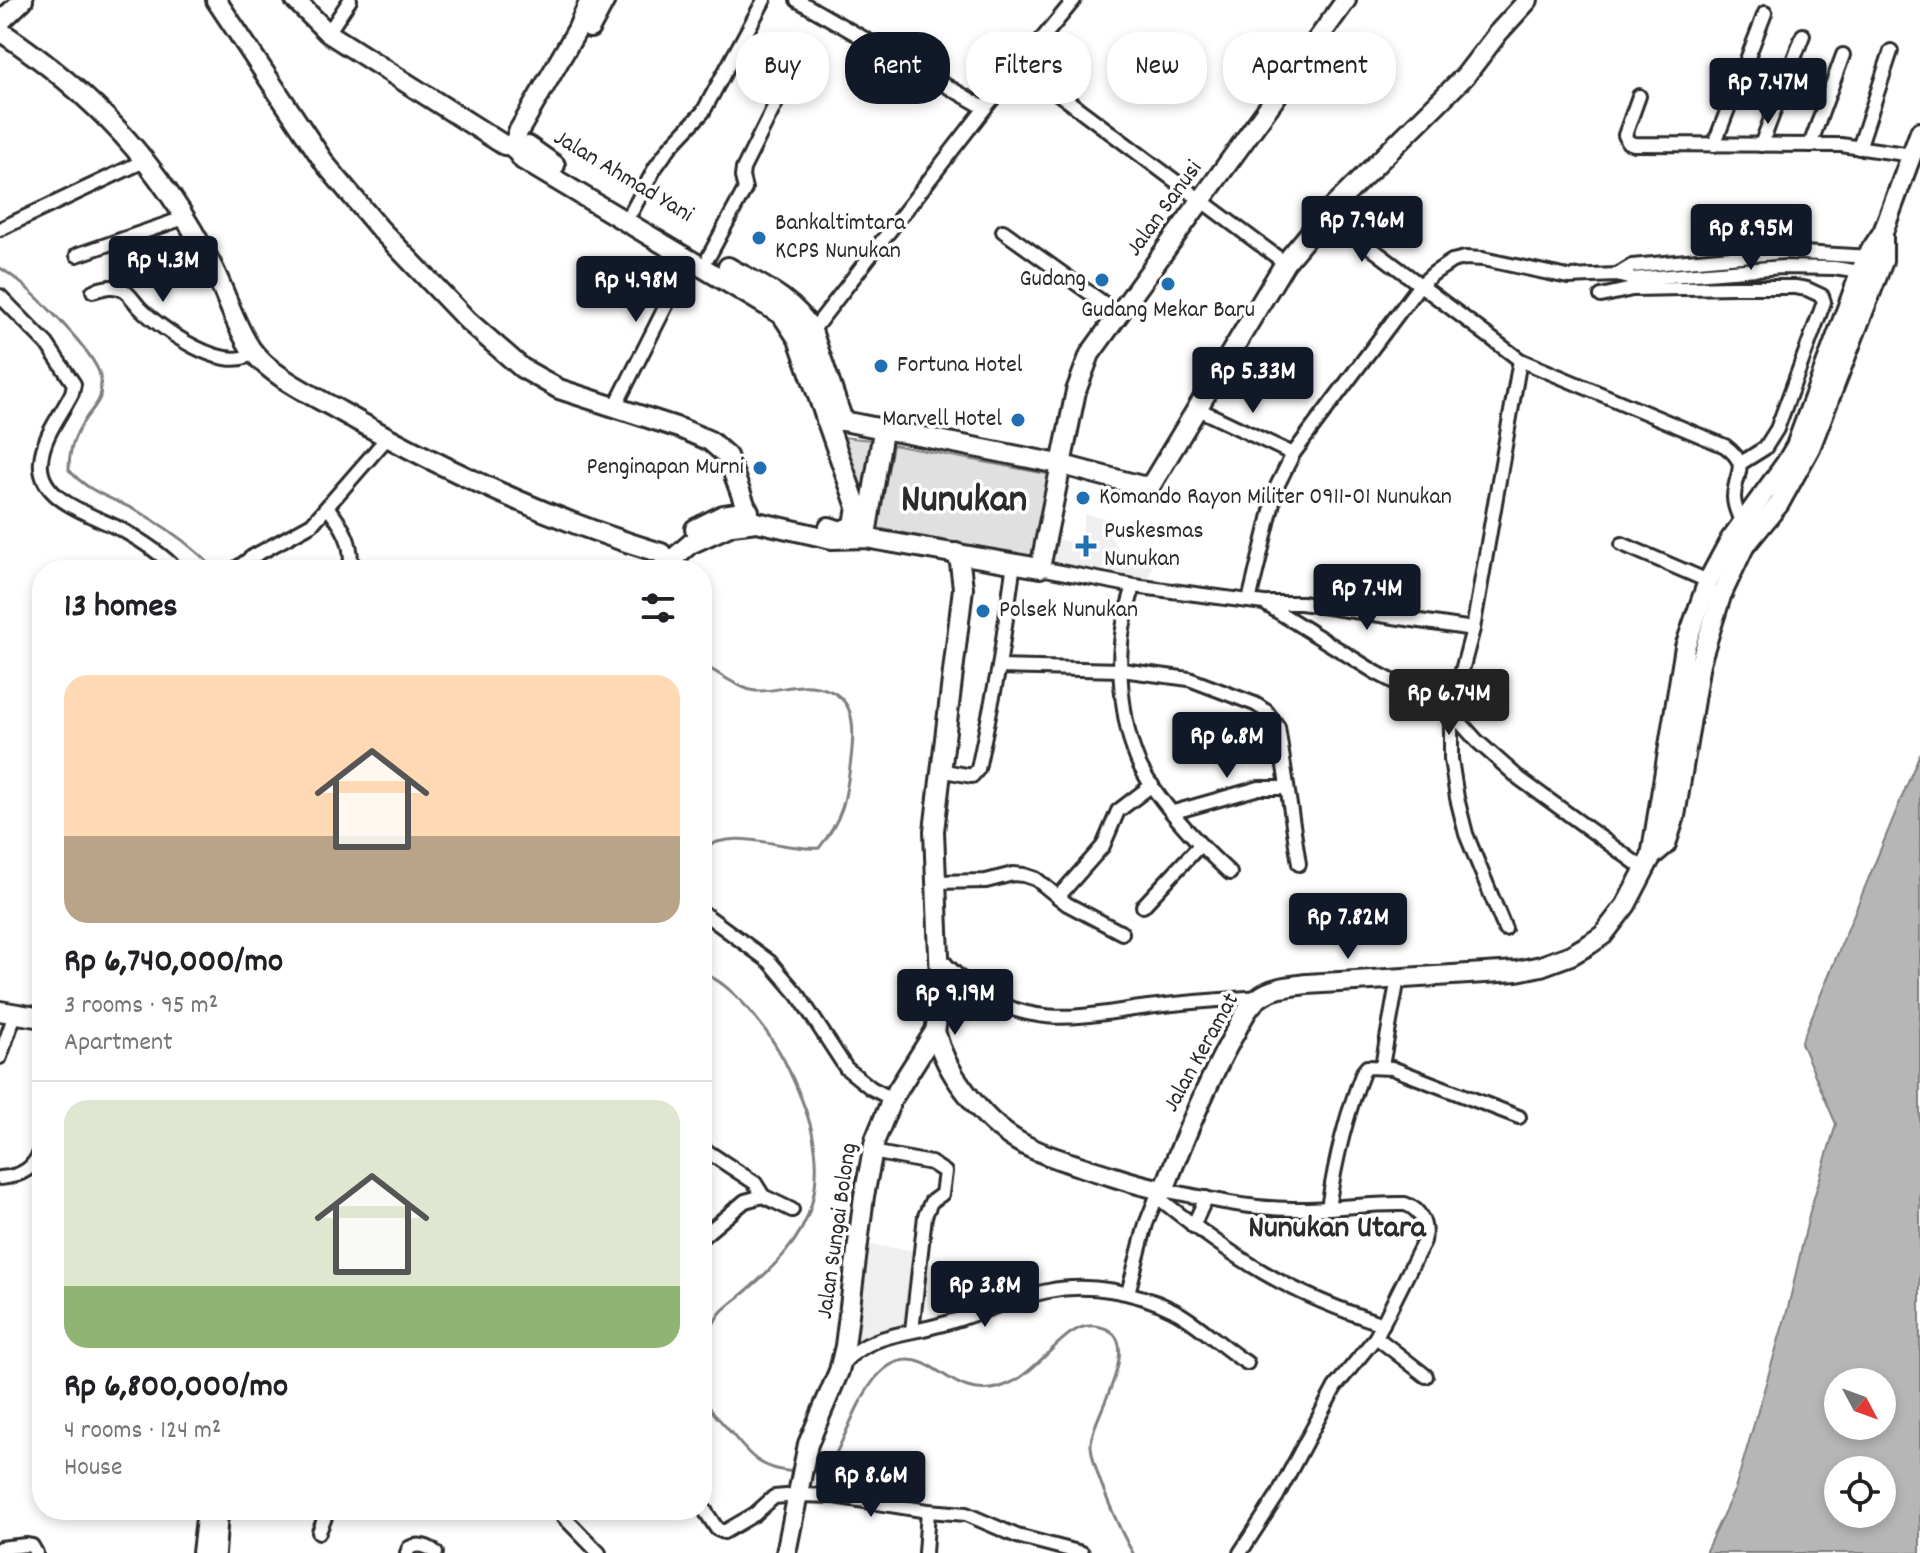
<!DOCTYPE html>
<meta charset="utf-8">
<style>
body{margin:0;font-family:Dekko,sans-serif;background:#f6f6f6;color:#202124;height:100vh;display:flex;flex-direction:column;font-size:30px;white-space:nowrap}
*{box-sizing:border-box;margin:0}
p{font-size:26px;color:#757577}
.icon{flex:none;width:44px;height:44px;fill:none;stroke:currentColor;stroke-width:2;stroke-linecap:round;stroke-linejoin:round}
.map{position:relative;flex:1;overflow:hidden}
.side{position:absolute;left:32px;top:560px;width:680px;height:960px;display:flex;flex-direction:column;background:#fff;border-radius:32px;box-shadow:0 4px 12px #0003}
.side>*{flex:none}
.hud{position:absolute;left:736px;top:32px;width:760px;height:72px;display:flex;gap:16px}
.needle{width:52px;rotate:131deg}
.buttons{position:absolute;left:1824px;top:1368px;display:grid;gap:16px}
.buttons a{display:grid;place-items:center;width:72px;height:72px;border-radius:50%;background:#fff;box-shadow:0 4px 12px #0003;font-size:40px}
.price{position:absolute;translate:-50% -68px;padding:0 18px;border-radius:8px;background:#111827;color:#fff;font-size:26px;line-height:52px;filter:drop-shadow(0 2px 4px #0008)}
.price::after{content:'';position:absolute;left:50%;top:48px;width:24px;height:18px;margin-left:-12px;background:inherit;clip-path:polygon(0 0,100% 0,50% 100%)}
.price.on{background:#222;color:#fff}
ul{padding:0;list-style:none}
li{display:grid;align-content:center;gap:16px;height:424px;padding:0 32px}
li+li{border-top:2px solid #e0e0e0}
li span{display:grid;place-items:center;height:248px;border-radius:24px;color:#555}
li>.icon{margin-inline-start:auto}
span .icon{width:144px;height:144px;fill:#fffc;stroke-width:1}
li b{font-size:34px}
h2{display:flex;justify-content:space-between;align-items:center;height:96px;padding:0 32px;font-size:34px}
.pill{padding:0 28px;border-radius:32px;background:#fff;box-shadow:0 4px 12px #0003;font-size:28px;line-height:72px}
.pill.on{background:#111827;color:#fff}
.map>svg:first-child{display:block}
</style>
<div class="map">
<svg width="1920" height="1553" viewBox="0 0 1920 1553">
<rect width="100%" height="100%" fill="#fff"/>
<filter id="ink" filterUnits="userSpaceOnUse"><feTurbulence type="fractalNoise" baseFrequency=".0125" numOctaves="2"/><feDisplacementMap in="SourceGraphic" scale="16" xChannelSelector="R" yChannelSelector="G"/><feConvolveMatrix kernelMatrix="1 2 1 2 8 2 1 2 1" color-interpolation-filters="sRGB"/></filter>
<g filter="url(#ink)">
<!-- built -->
<g fill="#efefef">
<path d="M1085 514 1110 519 1108 533 1119 550 1154 556 1149 581 1054 564 1056 539 1080 543Z"/>
<path d="M862 1244 919 1251 909 1329 848 1353Z"/>
</g>
<!-- green -->
<g fill="#e0e0e0" stroke="#868686" stroke-width="2">
<path d="M842 437 871 440 861 499Z"/>
<path d="M893 445 1052 475 1035 558 877 528Z"/>
</g>
<!-- water -->
<path fill="#b6b6b6" stroke="#7e7e7e" stroke-width="2" fill-rule="evenodd" d="M1920 753V1553H1705L1735 1489 1788 1308 1810 1211 1836 1124 1801 1043ZM1838 1382H1882V1426H1838ZM1838 1470H1882V1514H1838Z"/>
<g fill="none" stroke-linecap="round" stroke-linejoin="round">
<!-- stream -->
<g stroke="#7e7e7e" stroke-width="3">
<path d="M0 268C25 282 88 345 99 372 101 378 101 392 100 397 98 404 90 412 86 418 74 435 69 450 69 470 93 497 119 499 148 517 172 531 196 550 216 570"/>
<path d="M408 570 441 566 469 570"/>
<path d="M702 664C715 671 743 691 756 691 774 692 793 684 811 686 856 691 855 723 851 759 846 797 844 818 819 848 781 851 737 826 702 849"/>
<path d="M702 973C733 983 769 1032 784 1060 807 1107 826 1153 811 1206 802 1240 772 1269 745 1292 738 1298 729 1304 722 1311 705 1330 697 1374 705 1399 709 1410 719 1419 727 1428 749 1454 757 1469 795 1472"/>
<path d="M810 1473 821 1471 830 1464C851 1432 871 1342 923 1363 941 1370 956 1387 977 1389 1033 1396 1057 1321 1095 1326 1154 1333 1088 1420 1091 1446 1093 1471 1120 1531 1133 1553"/>
</g>
<!-- street casing -->
<g stroke="#2b2b2b" stroke-width="18">
<g id="street">
<path d="M797 0 985 108"/>
<path d="M328 33 350 0"/>
<path d="M1020 65 1285 263"/>
<path d="M1639 96 1625 135 1628 142 1634 144 1841 145 1912 155"/>
<path d="M1714 145 1765 13"/>
<path d="M1761 145 1803 35"/>
<path d="M1810 145 1843 55"/>
<path d="M1859 148 1891 51"/>
<path d="M632 211 655 168 670 147 703 112 764 0"/>
<path d="M1326 214 1520 360 1725 446C1751 466 1735 471 1734 497 1734 506 1738 515 1742 523"/>
<path d="M0 229 146 160"/>
<path d="M1003 231 1119 314"/>
<path d="M77 255 184 218"/>
<path d="M709 256 745 189 742 177 743 169 798 59"/>
<path d="M1617 275 1632 266 1785 252 1871 257"/>
<path d="M93 291C103 288 114 284 123 290 130 294 134 302 140 308 161 329 226 376 254 352"/>
<path d="M0 296 47 344 74 384 72 393C61 415 43 436 41 461 37 501 94 515 122 530 142 541 161 553 177 570"/>
<path d="M1601 296 1632 289 1734 287H1795L1807 289 1822 296 1824 302 1777 429 1765 448 1741 463"/>
<path d="M812 331 985 108 1074 0"/>
<path d="M615 407 690 258"/>
<path d="M1198 409 1293 454"/>
<path d="M327 507C343 526 354 544 350 570"/>
<path d="M1622 544 1708 581"/>
<path d="M1040 568 1134 586 1264 603 1375 672 1451 712 1477 741 1520 779 1644 869"/>
<path d="M236 569 252 557 312 524 387 438"/>
<path d="M1134 586C1128 605 1122 625 1121 645 1118 675 1124 726 1135 754 1148 792 1200 846 1230 873"/>
<path d="M1249 601 1277 486 1293 454 1419 286 1434 273 1452 261 1465 258 1483 259 1568 277 1617 275 1632 279 1782 267 1834 268 1867 273"/>
<path d="M1268 603H1301L1473 629"/>
<path d="M999 667 1014 563"/>
<path d="M939 770 972 776 978 769 999 667 1122 670 1189 679 1255 704 1266 711 1278 727 1299 864"/>
<path d="M1174 812 1259 788H1285"/>
<path d="M934 882 986 881 1013 874 1024 875 1036 879 1067 904 1122 933"/>
<path d="M1058 897 1103 846 1118 811 1152 785"/>
<path d="M1143 906 1200 845"/>
<path d="M702 912 770 962 799 996 846 1068 871 1088 892 1099"/>
<path d="M1505 929 1466 834 1457 798 1451 759V712L1473 629 1520 360"/>
<path d="M939 956C951 972 965 982 981 993 1038 1030 1085 1015 1148 1007 1185 1002 1222 1000 1259 997"/>
<path d="M0 1057 15 1014"/>
<path d="M1382 1066 1398 978"/>
<path d="M702 1148 755 1183 763 1196 792 1210"/>
<path d="M872 1152 931 1163 945 1172 942 1194 931 1202 925 1216 912 1331"/>
<path d="M0 1178C22 1176 34 1169 42 1148"/>
<path d="M1155 1189 1160 1199C1236 1260 1289 1294 1383 1324"/>
<path d="M1164 1190C1209 1199 1253 1210 1299 1209 1335 1209 1370 1203 1405 1204 1421 1209 1427 1225 1424 1241L1376 1337 1335 1387 1277 1496 1240 1553"/>
<path d="M1328 1208C1335 1162 1346 1115 1363 1072L1367 1067 1392 1068 1519 1117"/>
<path d="M1193 1226 1206 1198"/>
<path d="M702 1237 745 1201 763 1196"/>
<path d="M1128 1293 1146 1224 1157 1196"/>
<path d="M1376 1337 1426 1376"/>
<path d="M843 1363C871 1333 906 1335 943 1324 978 1314 1012 1298 1048 1291 1088 1283 1136 1291 1173 1310 1199 1323 1221 1347 1247 1363"/>
<path d="M702 1506 717 1529 724 1532 755 1514 774 1497 798 1495 834 1496 928 1511 966 1514 1017 1536 1082 1553"/>
<path d="M557 1510 599 1553"/>
<path d="M319 1532 328 1510"/>
<path d="M0 1548 26 1545 32 1546 36 1553"/>
<path d="M407 1553 409 1548C418 1543 429 1546 436 1553"/>
<path d="M925 1553 928 1511"/>
</g>
</g>
<!-- secondary casing -->
<g stroke="#2b2b2b" stroke-width="24">
<g id="secondary">
<path d="M216 0 326 165 379 228 468 321 522 368 559 389 682 429 710 441 727 456 747 510"/>
<path d="M295 0 328 33 504 145 522 146"/>
<path d="M590 0 577 30 518 132 513 147 523 160 782 315 798 339 857 507 854 525 841 531 829 527"/>
<path d="M0 22 23 0"/>
<path d="M590 28 605 0"/>
<path d="M0 31C95 95 160 164 212 266 226 293 234 324 251 349 269 375 312 395 340 411 442 469 548 519 661 553L670 560"/>
<path d="M528 146 555 165"/>
<path d="M728 267C760 285 793 298 812 331L843 421"/>
<path d="M826 420 843 421 1059 464 1142 486 1151 485 1285 263 1326 214 1465 76 1498 33 1528 0"/>
<path d="M695 529 723 515 749 511"/>
<path d="M866 535 883 431"/>
<path d="M660 570 690 544 732 525 757 522 832 539 865 538 1040 568 1076 391 1090 354 1346 0"/>
<path d="M1651 857 1666 844 1675 816 1700 663 1721 596 1744 547 1779 504 1810 448 1883 261V233"/>
<path d="M0 1011 42 1018"/>
<path d="M935 1031C941 1054 950 1072 965 1091 1003 1143 1033 1151 1092 1170 1116 1177 1139 1186 1164 1190 1184 1138 1205 1087 1232 1038 1240 1024 1247 1006 1260 997 1273 987 1292 986 1307 984L1517 971 1541 966 1571 955 1590 944 1603 935 1626 905 1651 857 1685 647 1708 581 1730 540 1786 463 1796 446 1861 271 1867 256 1883 232 1920 132"/>
<path d="M202 1553 207 1510"/>
<path d="M215 1553 218 1513"/>
<path d="M786 1553 808 1444 839 1371 845 1346 864 1196 875 1140 892 1099 935 1031 938 1015 940 980 934 831 963 588 960 563 956 553"/>
</g>
</g>
<!-- street -->
<use href="#street" stroke="#fff" stroke-width="12"/>
<!-- secondary -->
<use href="#secondary" stroke="#fff" stroke-width="18"/>
</g>
</g>
<!-- markers -->
<g fill="#1f6fb2" stroke="#fff" stroke-width="3">
<circle cx="759" cy="238" r="8"/>
<circle cx="1102" cy="280" r="8"/>
<circle cx="1168" cy="284" r="8"/>
<circle cx="881" cy="366" r="8"/>
<circle cx="1018" cy="420" r="8"/>
<circle cx="760" cy="468" r="8"/>
<circle cx="1083" cy="498" r="8"/>
<path d="M1082 534h8v8h8v8h-8v8h-8v-8h-8v-8h8z"/>
<circle cx="983" cy="611" r="8"/>
</g>
<g text-anchor="middle" dominant-baseline="central" stroke-width="7" stroke-linejoin="round" paint-order="stroke">
<!-- street labels -->
<g font-size="24" fill="#2b2b2b" stroke="#fff">
<text transform="translate(623 177) rotate(31)">Jalan Ahmad Yani</text>
<text transform="translate(1165 209) rotate(-54)">Jalan Sanusi</text>
<text transform="translate(1202 1053) rotate(-61)">Jalan Keramat</text>
<text transform="translate(838 1231) rotate(-82)">Jalan Sungai Bolong</text>
</g>
<!-- poi labels -->
<g font-size="24" fill="#2b2b2b" stroke="#fff" text-anchor="start">
<text x="775" y="224">Bankaltimtara<tspan x="775" dy="28">KCPS Nunukan</tspan></text>
<text x="1086" y="280" text-anchor="end">Gudang</text>
<text x="1168" y="311" text-anchor="middle">Gudang Mekar Baru</text>
<text x="897" y="366">Fortuna Hotel</text>
<text x="1002" y="420" text-anchor="end">Marvell Hotel</text>
<text x="744" y="468" text-anchor="end">Penginapan Murni</text>
<text x="1099" y="498">Komando Rayon Militer 0911-01 Nunukan</text>
<text x="1104" y="532">Puskesmas<tspan x="1104" dy="28">Nunukan</tspan></text>
<text x="999" y="611">Polsek Nunukan</text>
</g>
<!-- district labels -->
<g font-size="32" font-weight="bold" fill="#2b2b2b" stroke="#fff">
<text x="1337" y="1230">Nunukan Utara</text>
</g>
<!-- town labels -->
<g font-size="40" font-weight="bold" fill="#2b2b2b" stroke="#fff">
<text x="964" y="502">Nunukan</text>
</g>
</g>
</svg>
<div class="buttons">
<a><svg class="needle" viewBox="-14 -14 28 28"><path d="M0-13l5 13h-10z" fill="#e53935"/><path d="M0 13l5-13h-10z" fill="#757577"/></svg></a>
<a><svg class="icon" aria-label="locate" viewBox="0 0 24 24"><circle cx="12" cy="12" r="6"/><path d="M12 2v4M12 18v4M2 12h4M18 12h4"/></svg></a>
</div>
<b class="price" style="left:1768px;top:126px">Rp 7.47M</b>
<b class="price" style="left:1362px;top:264px">Rp 7.96M</b>
<b class="price" style="left:1751px;top:272px">Rp 8.95M</b>
<b class="price" style="left:163px;top:304px">Rp 4.3M</b>
<b class="price" style="left:636px;top:324px">Rp 4.98M</b>
<b class="price" style="left:1253px;top:415px">Rp 5.33M</b>
<b class="price" style="left:1367px;top:632px">Rp 7.4M</b>
<b class="price on" style="left:1449px;top:737px">Rp 6.74M</b>
<b class="price" style="left:1227px;top:780px">Rp 6.8M</b>
<b class="price" style="left:1348px;top:961px">Rp 7.82M</b>
<b class="price" style="left:955px;top:1037px">Rp 9.19M</b>
<b class="price" style="left:985px;top:1329px">Rp 3.8M</b>
<b class="price" style="left:871px;top:1519px">Rp 8.6M</b>
<div class="hud">
<a class="pill">Buy</a>
<a class="pill on">Rent</a>
<a class="pill">Filters</a>
<a class="pill">New</a>
<a class="pill">Apartment</a>
</div>
<section class="side">
<h2>13 homes<svg class="icon" aria-label="filters" viewBox="0 0 24 24"><path d="M4 7h16M4 17h16"/><circle cx="9" cy="7" r="2"/><circle cx="15" cy="17" r="2"/></svg></h2>
<ul>
<li><span style="background:linear-gradient(#ffd9b3 65%,#b9a48a 0)"><svg class="icon" aria-label="home" viewBox="0 0 24 24"><path d="M3 11l9-7 9 7M6 9v11h12V9"/></svg></span><div><b>Rp 6,740,000/mo</b><p>3 rooms · 95 m²</p><p>Apartment</p></div></li>
<li><span style="background:linear-gradient(#dfe7d0 75%,#8fb573 0)"><svg class="icon" aria-label="home" viewBox="0 0 24 24"><path d="M3 11l9-7 9 7M6 9v11h12V9"/></svg></span><div><b>Rp 6,800,000/mo</b><p>4 rooms · 124 m²</p><p>House</p></div></li>
</ul>
</section>
</div>
